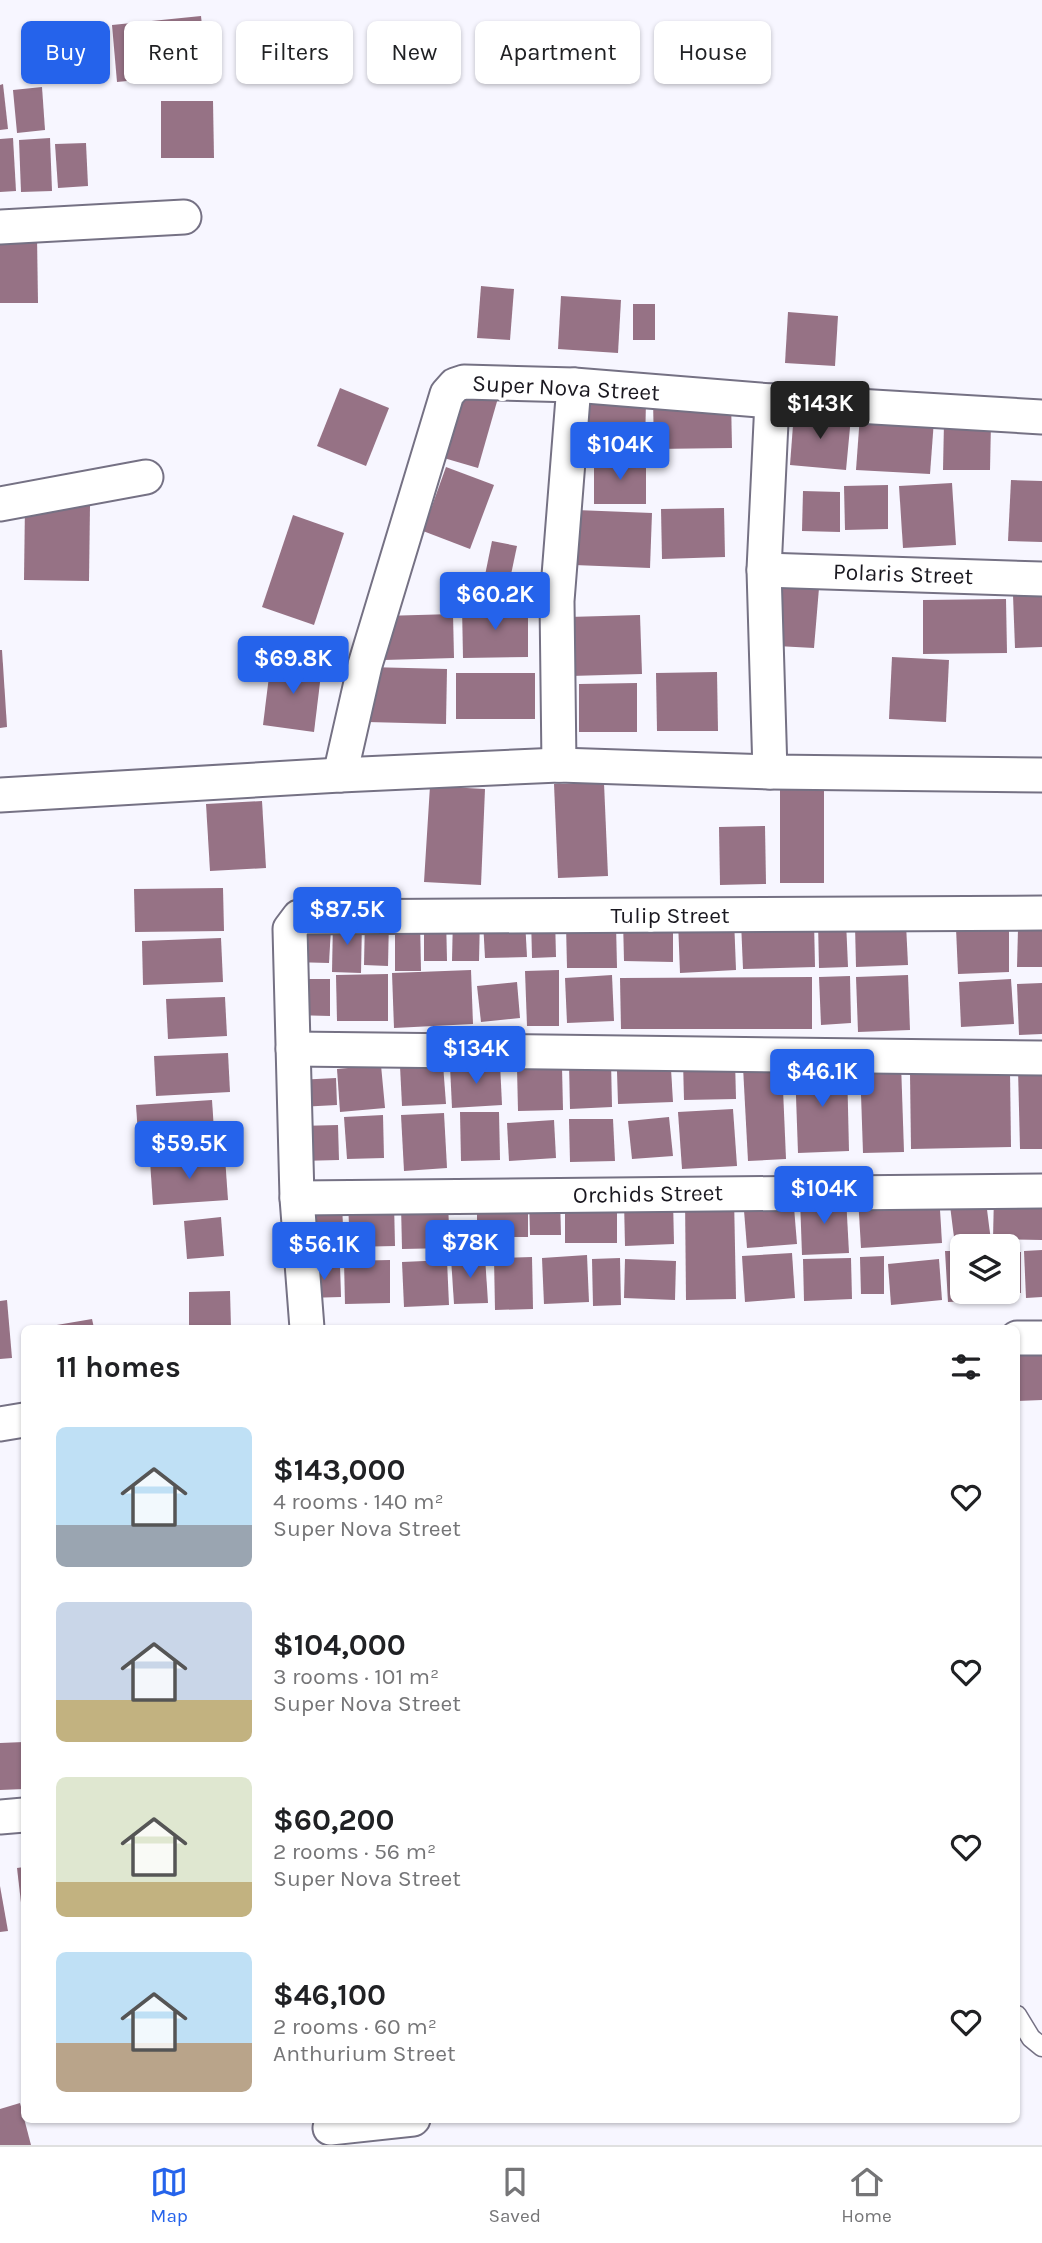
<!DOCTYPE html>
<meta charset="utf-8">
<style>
body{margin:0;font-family:Karla,sans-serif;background:#f6f6f6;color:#202124;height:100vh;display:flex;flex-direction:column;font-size:26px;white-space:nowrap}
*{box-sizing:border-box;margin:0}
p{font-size:23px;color:#757577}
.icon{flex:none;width:38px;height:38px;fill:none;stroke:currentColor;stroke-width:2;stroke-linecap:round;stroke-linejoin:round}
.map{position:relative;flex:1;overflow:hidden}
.sheet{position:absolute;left:21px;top:1325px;width:999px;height:798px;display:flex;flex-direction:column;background:#fff;border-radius:10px;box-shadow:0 2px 5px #0004}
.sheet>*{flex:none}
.guide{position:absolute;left:21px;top:21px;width:1001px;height:63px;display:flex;gap:14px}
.fabs{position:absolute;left:950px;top:1234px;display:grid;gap:14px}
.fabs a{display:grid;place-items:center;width:70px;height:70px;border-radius:10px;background:#fff;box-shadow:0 2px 5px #0004;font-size:35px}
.price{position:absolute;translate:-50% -60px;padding:0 16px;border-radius:7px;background:#2563eb;color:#fff;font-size:23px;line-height:46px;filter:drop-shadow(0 2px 4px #0008)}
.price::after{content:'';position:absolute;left:50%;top:42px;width:21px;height:16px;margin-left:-10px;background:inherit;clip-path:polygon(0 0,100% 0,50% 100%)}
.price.current{background:#222;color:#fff}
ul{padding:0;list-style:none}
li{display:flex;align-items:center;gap:21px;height:175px;padding:0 35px}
li span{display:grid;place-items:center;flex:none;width:196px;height:140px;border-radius:10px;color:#555}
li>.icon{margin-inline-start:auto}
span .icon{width:84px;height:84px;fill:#fffc;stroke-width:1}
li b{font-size:30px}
h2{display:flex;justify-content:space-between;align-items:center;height:84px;padding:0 35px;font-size:30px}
.tag{padding:0 24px;border-radius:10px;background:#fff;box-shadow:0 2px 5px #0004;font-size:24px;line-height:63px}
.tag.current{background:#2563eb;color:#fff}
.tab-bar{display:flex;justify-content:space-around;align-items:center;height:98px;border-top:2px solid #e0e0e0;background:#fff;font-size:19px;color:#757577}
.tab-bar a{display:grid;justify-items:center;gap:4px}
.tab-bar .current{color:#2563eb}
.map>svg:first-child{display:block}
</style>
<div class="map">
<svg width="1042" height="2145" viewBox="0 0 1042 2145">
<rect width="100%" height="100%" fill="#f7f6ff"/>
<!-- building -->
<g fill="#967285">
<path d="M201 16 207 73 117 82 112 25Z"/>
<path d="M3 84 8 129 0 130V85Z"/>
<path d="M42 87 45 130 17 133 13 90Z"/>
<path d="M161 101H213L214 158H161Z"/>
<path d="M13 138 16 191 0 192V139Z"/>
<path d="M50 138 52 191 21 192 19 140Z"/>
<path d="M86 143 88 186 58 188 55 144Z"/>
<path d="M37 236 38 303H0V237Z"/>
<path d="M481 286 514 289 510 340 477 338Z"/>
<path d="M561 296 621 300 618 353 558 349Z"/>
<rect x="633" y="304" width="22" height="36"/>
<path d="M788 312 838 316 835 366 785 363Z"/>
<path d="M457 386 498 398 478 468 437 456Z"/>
<path d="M340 388 389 408 366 466 317 446Z"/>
<path d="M582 399 646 401 645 446 581 444Z"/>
<path d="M653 399H731L732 448 654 449Z"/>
<path d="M794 412 851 417 846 470 790 465Z"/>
<path d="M860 415 934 420 930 474 856 470Z"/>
<path d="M944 422H991L990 470H943Z"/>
<path d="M594 459 646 460V504H594Z"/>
<path d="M446 467 494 485 470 549 423 531Z"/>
<path d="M1011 480 1042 481V542L1008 541Z"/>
<path d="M952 483 956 545 903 548 899 486Z"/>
<path d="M888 485V529L845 530 844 486Z"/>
<path d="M803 491 840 492V532L802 531Z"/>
<path d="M25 504 90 505 89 581 24 580Z"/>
<path d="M724 508 725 557 662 559 661 509Z"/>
<path d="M576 510 652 513 650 568 574 565Z"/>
<path d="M293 515 344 533 314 625 262 607Z"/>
<path d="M492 541 517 546 509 584 484 580Z"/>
<path d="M781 585 819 588 814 648 777 646Z"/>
<path d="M1042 594V647L1015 648 1013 595Z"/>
<path d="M1006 599 1007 653 923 654V600Z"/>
<path d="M462 606H528V657L463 658Z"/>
<path d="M453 614 454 658 384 660 383 616Z"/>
<path d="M640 615 642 674 570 676 568 617Z"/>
<path d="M0 650H2L7 727 0 728Z"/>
<path d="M892 657 949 660 946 722 889 719Z"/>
<path d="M271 660 322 666 314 732 263 725Z"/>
<path d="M368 667 447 669 446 724 367 722Z"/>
<path d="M717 672 718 731H657L656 673Z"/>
<rect x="456" y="673" width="79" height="46"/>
<path d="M637 683V732H579V684Z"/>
<path d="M604 783 608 876 558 878 554 784Z"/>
<path d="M430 786 485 789 481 885 424 882Z"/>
<rect x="780" y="787" width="44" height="96"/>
<path d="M262 801 266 868 210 871 206 804Z"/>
<path d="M765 826 766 884 720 885 719 827Z"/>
<path d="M223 888 224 931 135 932 134 889Z"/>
<path d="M446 916 447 961H424V917Z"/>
<path d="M453 916 480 917 479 961H452Z"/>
<path d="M531 917H555L556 957 532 958Z"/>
<path d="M365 918 389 919 388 966 364 965Z"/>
<path d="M734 918 736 970 680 973 678 921Z"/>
<path d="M395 919H420L421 971H395Z"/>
<path d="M623 919H673V962L624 961Z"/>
<path d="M525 920 527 957 485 958 483 921Z"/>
<path d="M814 920 815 967 743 969 741 922Z"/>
<path d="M333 921H362L361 973 332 972Z"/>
<path d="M846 921 848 967 819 968 818 922Z"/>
<path d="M616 924 617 968H567L566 925Z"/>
<path d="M906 924 908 965 856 967 855 925Z"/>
<path d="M294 926 331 928 329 963 292 962Z"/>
<path d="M1009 927V972L958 974 956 928Z"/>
<path d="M1018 929H1042V967H1017Z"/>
<path d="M221 938 223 982 143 985 142 941Z"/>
<path d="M471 970 473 1024 394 1028 392 973Z"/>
<path d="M559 970V1026H527L525 971Z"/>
<path d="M388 974V1021H337L336 975Z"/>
<path d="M612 975 614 1021 567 1023 565 978Z"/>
<path d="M908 975 910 1030 858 1032 856 977Z"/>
<path d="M850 976 851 1023 821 1025 819 977Z"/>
<path d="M812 977V1029H621L620 978Z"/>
<path d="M294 979H330V1016L293 1015Z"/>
<path d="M1011 979 1014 1024 961 1027 959 982Z"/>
<path d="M517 982 520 1018 481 1022 477 986Z"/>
<path d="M1042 983V1034L1019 1035 1017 984Z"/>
<path d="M225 997 227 1036 168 1039 166 999Z"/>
<path d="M228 1053 230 1092 156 1096 154 1056Z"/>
<path d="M735 1060 736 1099 684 1100 683 1061Z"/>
<path d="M611 1061 612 1107 570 1109 569 1063Z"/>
<path d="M500 1063 502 1105 452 1108 450 1066Z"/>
<path d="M901 1063 904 1152 863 1153 860 1065Z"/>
<path d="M443 1064 446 1104 402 1106 400 1066Z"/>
<path d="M381 1065 385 1108 340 1112 337 1069Z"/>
<path d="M782 1066 786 1159 748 1161 743 1067Z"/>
<path d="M847 1066 849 1151 798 1153 795 1068Z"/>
<path d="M562 1067 563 1110 518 1111 517 1068Z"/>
<path d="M1042 1068V1149H1020L1018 1069Z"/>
<path d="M671 1069 673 1102 618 1104 617 1071Z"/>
<path d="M1010 1071 1011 1147 911 1149 910 1073Z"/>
<path d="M336 1078 337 1105 299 1107 297 1080Z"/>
<path d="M212 1100 215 1145 139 1150 136 1105Z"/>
<path d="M733 1109 737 1166 682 1169 678 1112Z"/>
<path d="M460 1112H499L500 1160 461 1161Z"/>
<path d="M444 1113 447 1168 404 1171 401 1115Z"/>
<path d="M383 1115 384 1158 347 1159 344 1117Z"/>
<path d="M669 1117 673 1156 632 1159 628 1121Z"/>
<path d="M569 1119H613L615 1161 570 1162Z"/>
<path d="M554 1120 556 1158 509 1161 507 1123Z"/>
<path d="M338 1125 339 1160 299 1161V1126Z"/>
<path d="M225 1157 228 1200 153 1205 150 1161Z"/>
<path d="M939 1193 942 1243 861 1248 858 1197Z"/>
<path d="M985 1194 991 1241 955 1245 949 1198Z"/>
<path d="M793 1195 797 1244 747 1248 743 1198Z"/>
<path d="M994 1195H1042V1240L993 1239Z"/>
<path d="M734 1196 736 1299 686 1300 685 1197Z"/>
<path d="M529 1197H560L561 1235H530Z"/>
<path d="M846 1197 849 1253 802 1255 800 1199Z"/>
<path d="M673 1199 674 1244 625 1246 624 1201Z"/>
<path d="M565 1200 617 1201V1243H565Z"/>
<rect x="477" y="1201" width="51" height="36"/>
<path d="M394 1202 395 1246 350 1247 348 1203Z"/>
<path d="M448 1204 450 1248 402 1249 401 1205Z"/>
<path d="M342 1205 344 1246 304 1248 302 1207Z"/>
<path d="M221 1217 224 1256 187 1259 184 1221Z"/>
<path d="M1042 1250V1297L1026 1298 1024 1251Z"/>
<path d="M945 1251H962V1292H994V1300L948 1302Z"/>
<rect x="1008" y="1252" width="13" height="41"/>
<path d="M792 1253 795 1298 745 1302 742 1256Z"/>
<path d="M587 1255 589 1302 544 1304 542 1258Z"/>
<path d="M485 1256 488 1303 454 1304 451 1258Z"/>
<path d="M884 1256V1294H861L860 1257Z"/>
<path d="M532 1257 533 1309 495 1310 494 1258Z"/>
<path d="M620 1258 621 1305 593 1306 592 1259Z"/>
<path d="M851 1258 852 1299 804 1301 803 1259Z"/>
<path d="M625 1259 676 1261 675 1300 624 1298Z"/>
<path d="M939 1259 942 1300 891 1305 888 1264Z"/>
<path d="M390 1260V1303L345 1304 344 1261Z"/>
<path d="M447 1260 449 1305 404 1307 402 1262Z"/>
<path d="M340 1265 341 1297 307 1298 306 1266Z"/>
<path d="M230 1291 231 1328H189V1292Z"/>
<path d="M7 1300 12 1358 0 1359V1301Z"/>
<path d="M92 1319 94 1328H45V1327Z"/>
<path d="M1042 1347V1400L1017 1401V1348Z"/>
<path d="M24 1742V1789L0 1790V1743Z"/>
<path d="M24 1867V1920H23L17 1868Z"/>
<path d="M0 1886 8 1931 0 1932Z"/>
<path d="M20 2103 31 2145H0V2109Z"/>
</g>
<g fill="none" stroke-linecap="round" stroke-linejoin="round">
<!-- service casing -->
<g stroke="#757184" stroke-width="21">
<path id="service" d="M1017 2015 1031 2038 1042 2047"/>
</g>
<!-- minor casing -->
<g stroke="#757184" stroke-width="37">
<g id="minor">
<path d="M0 227 184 217"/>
<path d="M0 504 146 477"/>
<path d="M764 570 1042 579"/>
<path d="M559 765 557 601 574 385"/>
<path d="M770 772 764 570 772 401"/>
<path d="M340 775 365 665 447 394 455 385 464 382 574 385 772 401 1042 417"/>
<path d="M0 795 340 775 559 765 770 772 1042 775"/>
<path d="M293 1049 1042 1058"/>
<path d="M297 1198 1042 1191"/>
<path d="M307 1328 297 1198 290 929 299 917 1042 913"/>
<path d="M1017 1338H1042"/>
<path d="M0 1424 24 1420"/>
<path d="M0 1817 24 1815"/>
<path d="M330 2128 413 2119"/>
</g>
</g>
<!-- service -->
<use href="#service" stroke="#fff" stroke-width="18"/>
<!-- minor -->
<use href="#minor" stroke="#fff" stroke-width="33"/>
</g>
<g text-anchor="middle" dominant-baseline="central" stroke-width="7" stroke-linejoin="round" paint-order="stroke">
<!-- street labels -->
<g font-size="23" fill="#1a1820" stroke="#fff">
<text transform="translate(566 388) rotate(3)">Super Nova Street</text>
<text transform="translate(903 574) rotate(2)">Polaris Street</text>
<text x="670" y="915">Tulip Street</text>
<text transform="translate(648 1194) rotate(-1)">Orchids Street</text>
</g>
</g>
</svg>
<div class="fabs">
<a><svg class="icon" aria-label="layers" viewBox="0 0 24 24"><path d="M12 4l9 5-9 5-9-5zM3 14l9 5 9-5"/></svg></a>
</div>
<b class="price current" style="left:820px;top:441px">$143K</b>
<b class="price" style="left:620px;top:482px">$104K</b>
<b class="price" style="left:495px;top:632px">$60.2K</b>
<b class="price" style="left:293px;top:696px">$69.8K</b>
<b class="price" style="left:347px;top:947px">$87.5K</b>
<b class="price" style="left:476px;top:1086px">$134K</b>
<b class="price" style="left:822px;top:1109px">$46.1K</b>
<b class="price" style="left:189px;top:1181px">$59.5K</b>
<b class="price" style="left:824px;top:1226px">$104K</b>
<b class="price" style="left:470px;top:1280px">$78K</b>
<b class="price" style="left:324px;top:1282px">$56.1K</b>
<div class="guide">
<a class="tag current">Buy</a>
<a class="tag">Rent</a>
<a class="tag">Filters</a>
<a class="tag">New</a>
<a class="tag">Apartment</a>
<a class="tag">House</a>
</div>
<section class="sheet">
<h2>11 homes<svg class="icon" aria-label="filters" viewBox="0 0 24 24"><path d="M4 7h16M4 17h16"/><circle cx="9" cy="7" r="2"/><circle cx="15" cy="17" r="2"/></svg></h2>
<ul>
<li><span style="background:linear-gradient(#bfe0f5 70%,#9aa5b1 0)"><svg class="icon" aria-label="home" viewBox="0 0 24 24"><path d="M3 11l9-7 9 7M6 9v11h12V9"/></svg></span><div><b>$143,000</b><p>4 rooms · 140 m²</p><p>Super Nova Street</p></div><svg class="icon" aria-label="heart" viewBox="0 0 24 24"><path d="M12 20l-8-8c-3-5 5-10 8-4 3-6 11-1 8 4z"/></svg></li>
<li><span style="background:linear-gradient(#c9d6e8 70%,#c2b280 0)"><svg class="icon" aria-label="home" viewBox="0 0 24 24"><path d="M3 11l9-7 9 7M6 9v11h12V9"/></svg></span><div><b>$104,000</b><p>3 rooms · 101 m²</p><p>Super Nova Street</p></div><svg class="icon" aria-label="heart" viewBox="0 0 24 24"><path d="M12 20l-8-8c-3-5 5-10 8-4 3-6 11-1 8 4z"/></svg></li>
<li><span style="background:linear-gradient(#dfe7d0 75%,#c2b280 0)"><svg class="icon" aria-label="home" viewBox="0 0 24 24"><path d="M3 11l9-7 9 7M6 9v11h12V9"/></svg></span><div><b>$60,200</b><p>2 rooms · 56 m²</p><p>Super Nova Street</p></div><svg class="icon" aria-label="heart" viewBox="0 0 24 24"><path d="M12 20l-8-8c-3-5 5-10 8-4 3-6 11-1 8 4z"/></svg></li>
<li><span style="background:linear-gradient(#bfe0f5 65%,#b9a48a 0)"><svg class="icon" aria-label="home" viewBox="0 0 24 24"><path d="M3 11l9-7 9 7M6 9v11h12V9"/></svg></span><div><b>$46,100</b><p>2 rooms · 60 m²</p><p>Anthurium Street</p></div><svg class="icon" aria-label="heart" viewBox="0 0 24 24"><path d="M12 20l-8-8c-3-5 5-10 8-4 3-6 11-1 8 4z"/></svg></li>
</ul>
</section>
</div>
<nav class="tab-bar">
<a class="current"><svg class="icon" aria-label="map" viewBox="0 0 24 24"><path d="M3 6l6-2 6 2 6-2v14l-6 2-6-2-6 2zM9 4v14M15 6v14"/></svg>Map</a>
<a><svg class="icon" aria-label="saved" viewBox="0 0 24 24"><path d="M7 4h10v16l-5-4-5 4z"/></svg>Saved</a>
<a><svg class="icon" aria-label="home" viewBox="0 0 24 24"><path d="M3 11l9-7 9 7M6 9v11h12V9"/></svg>Home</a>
</nav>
